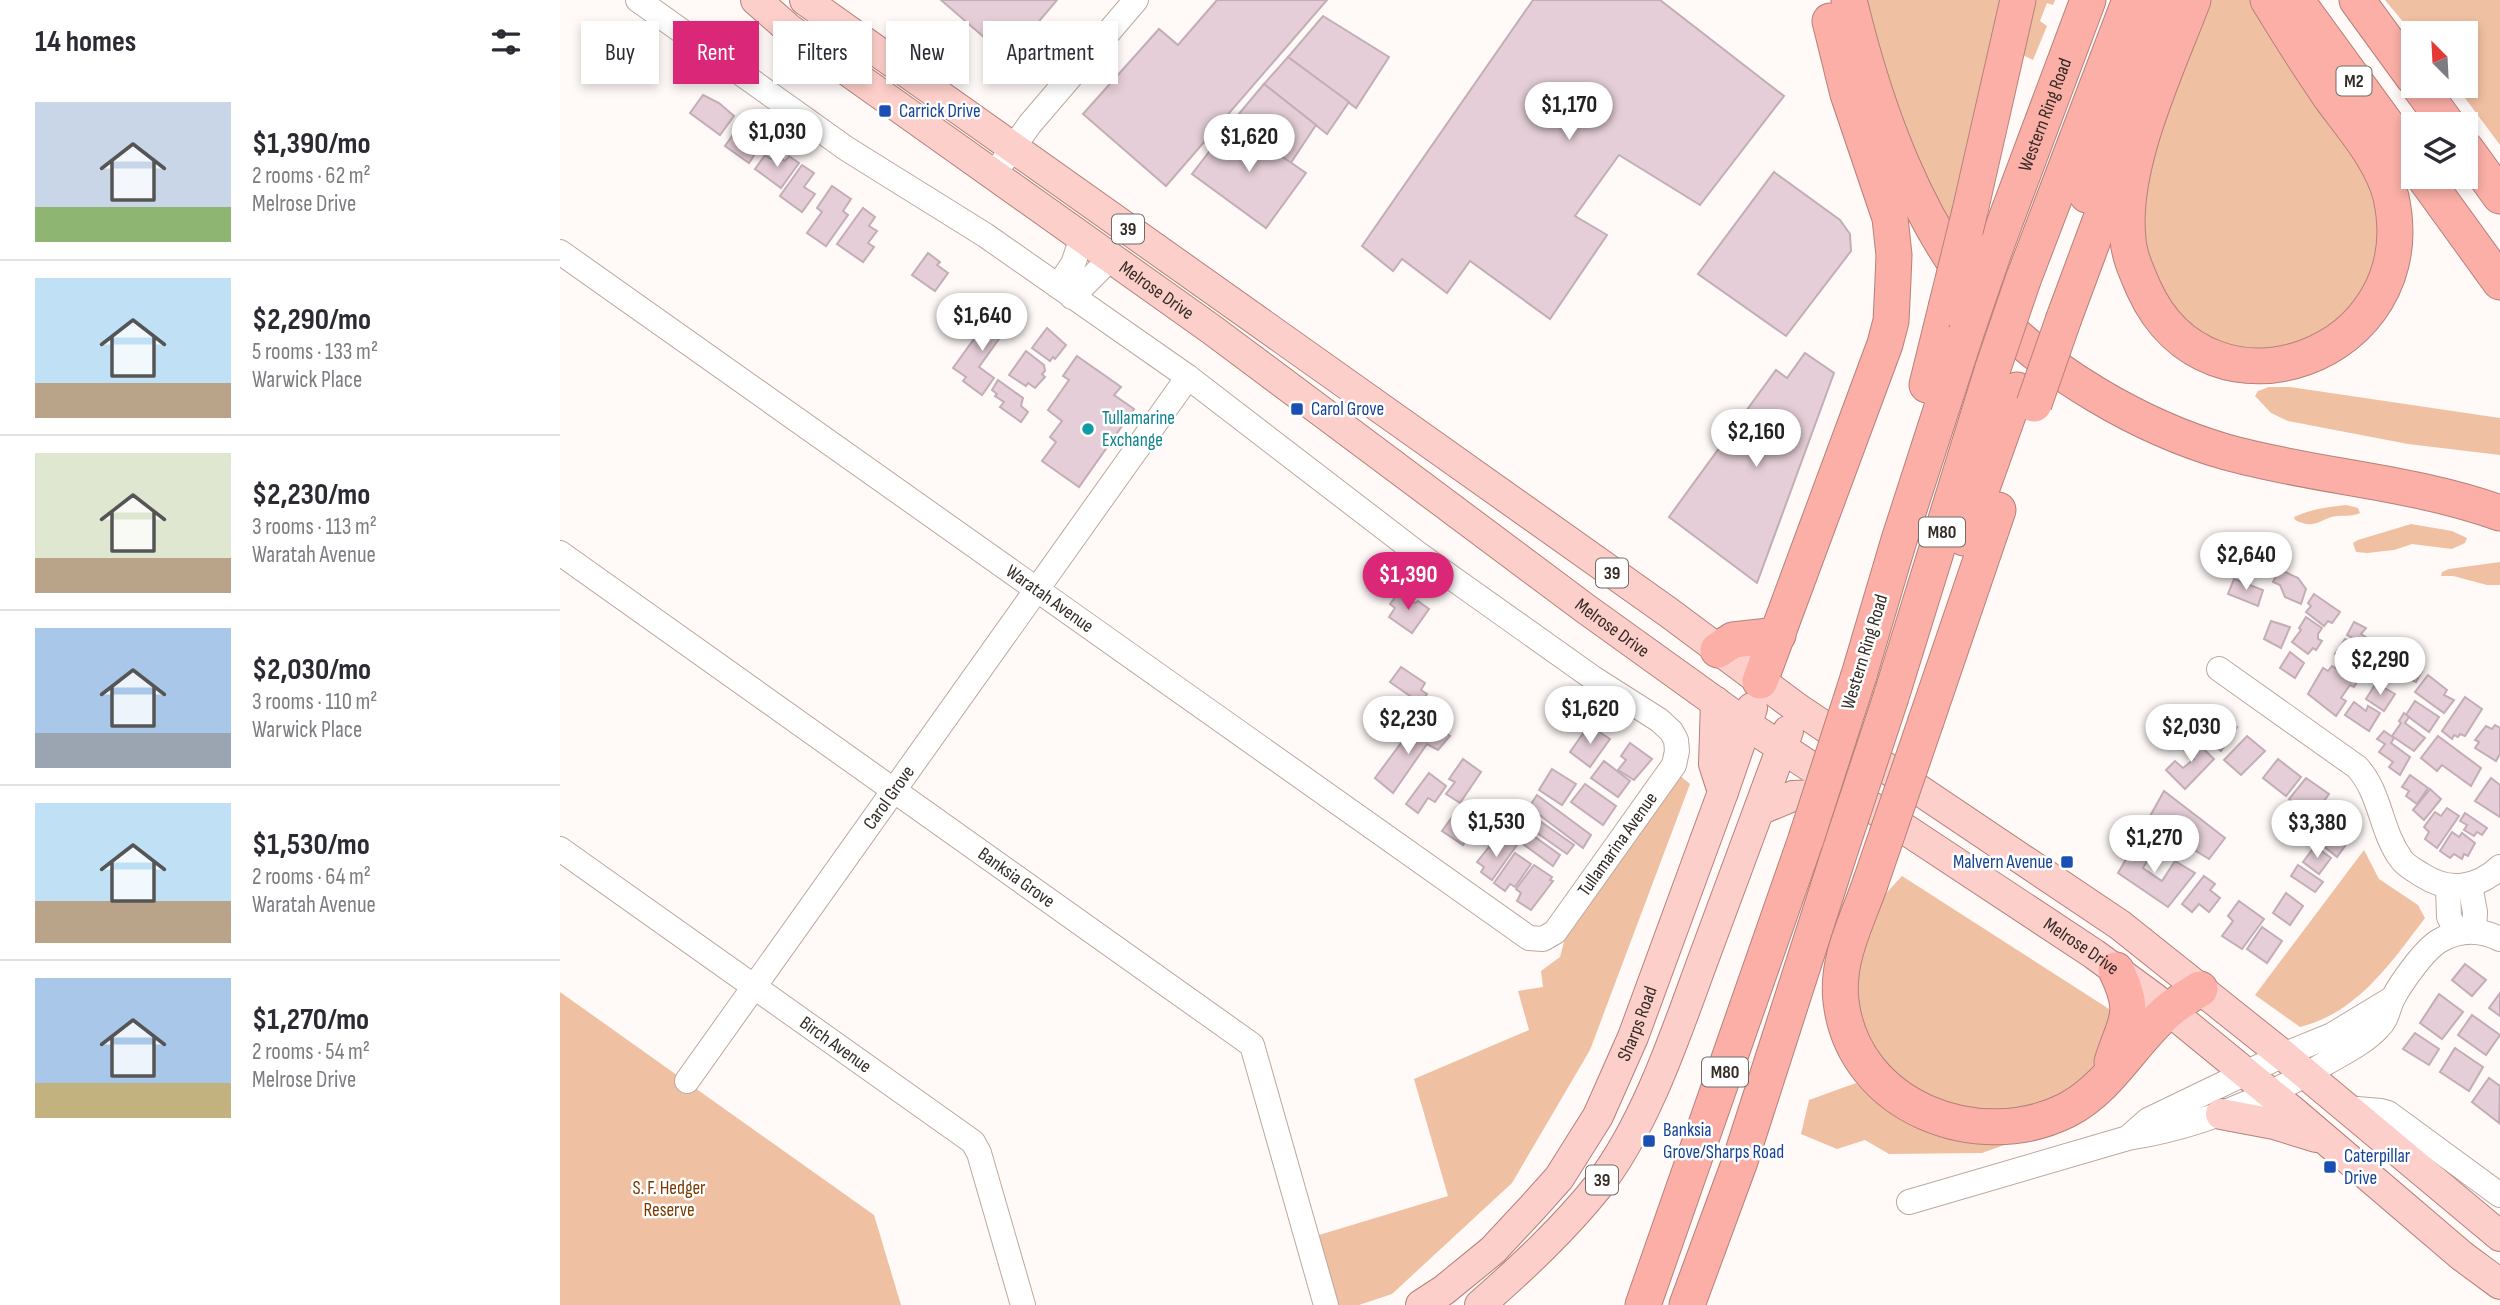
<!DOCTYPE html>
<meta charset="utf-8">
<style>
body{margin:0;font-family:"Sofia Sans Condensed",sans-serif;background:#f2f2f3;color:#2b2b33;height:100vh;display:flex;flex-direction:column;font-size:26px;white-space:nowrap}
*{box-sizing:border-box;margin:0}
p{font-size:23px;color:#7c7c81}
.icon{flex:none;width:38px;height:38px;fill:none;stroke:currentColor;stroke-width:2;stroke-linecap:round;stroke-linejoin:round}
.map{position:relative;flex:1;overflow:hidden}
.panel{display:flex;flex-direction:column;background:#fff;width:560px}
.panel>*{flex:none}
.top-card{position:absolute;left:21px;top:21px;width:665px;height:63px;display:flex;gap:14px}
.needle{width:46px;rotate:336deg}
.controls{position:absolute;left:1841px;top:21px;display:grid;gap:14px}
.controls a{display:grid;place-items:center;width:77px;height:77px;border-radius:0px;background:#fff;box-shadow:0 4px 10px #0003;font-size:35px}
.price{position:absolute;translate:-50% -60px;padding:0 16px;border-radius:24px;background:#fff;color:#222;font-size:23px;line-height:46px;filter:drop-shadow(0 2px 4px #0008)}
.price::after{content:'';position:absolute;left:50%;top:42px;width:21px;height:16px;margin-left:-10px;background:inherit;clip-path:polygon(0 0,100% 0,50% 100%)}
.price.active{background:#db2777;color:#fff}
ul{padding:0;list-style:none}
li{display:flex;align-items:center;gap:21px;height:175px;padding:0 35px}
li+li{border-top:2px solid #e1e1e2}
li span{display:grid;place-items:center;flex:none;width:196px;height:140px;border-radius:0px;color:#555}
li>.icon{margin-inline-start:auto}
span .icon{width:84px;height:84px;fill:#fffc;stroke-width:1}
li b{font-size:30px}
h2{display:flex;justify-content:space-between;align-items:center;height:84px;padding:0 35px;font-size:30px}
.pill{padding:0 24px;border-radius:0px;background:#fff;box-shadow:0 4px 10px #0003;font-size:24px;line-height:63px}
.pill.active{background:#db2777;color:#fff}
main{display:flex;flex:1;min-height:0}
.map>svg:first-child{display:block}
</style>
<main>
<section class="panel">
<h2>14 homes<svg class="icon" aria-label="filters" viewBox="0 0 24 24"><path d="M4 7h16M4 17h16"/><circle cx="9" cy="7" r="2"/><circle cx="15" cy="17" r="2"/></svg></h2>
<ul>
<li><span style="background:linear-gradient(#c9d6e8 75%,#8fb573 0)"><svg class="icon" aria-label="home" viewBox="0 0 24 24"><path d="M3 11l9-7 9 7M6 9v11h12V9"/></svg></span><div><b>$1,390/mo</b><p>2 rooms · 62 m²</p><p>Melrose Drive</p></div></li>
<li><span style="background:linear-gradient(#bfe0f5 75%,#b9a48a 0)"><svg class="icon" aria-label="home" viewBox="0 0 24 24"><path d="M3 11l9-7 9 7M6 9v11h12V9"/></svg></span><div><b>$2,290/mo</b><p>5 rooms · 133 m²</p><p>Warwick Place</p></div></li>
<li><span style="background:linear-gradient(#dfe7d0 75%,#b9a48a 0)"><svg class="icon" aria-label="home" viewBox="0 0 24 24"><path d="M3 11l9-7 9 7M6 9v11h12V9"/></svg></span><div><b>$2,230/mo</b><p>3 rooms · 113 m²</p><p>Waratah Avenue</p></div></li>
<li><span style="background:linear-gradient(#a9c7e8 75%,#9aa5b1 0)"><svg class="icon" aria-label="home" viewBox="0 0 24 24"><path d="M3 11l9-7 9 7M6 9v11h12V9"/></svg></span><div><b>$2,030/mo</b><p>3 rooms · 110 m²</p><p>Warwick Place</p></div></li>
<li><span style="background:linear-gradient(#bfe0f5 70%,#b9a48a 0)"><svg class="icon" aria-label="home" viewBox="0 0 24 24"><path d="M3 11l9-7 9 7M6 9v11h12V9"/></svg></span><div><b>$1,530/mo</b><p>2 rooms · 64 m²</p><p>Waratah Avenue</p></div></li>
<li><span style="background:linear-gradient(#a9c7e8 75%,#c2b280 0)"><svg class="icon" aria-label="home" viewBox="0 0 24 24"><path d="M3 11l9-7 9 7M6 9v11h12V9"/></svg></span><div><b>$1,270/mo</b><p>2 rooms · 54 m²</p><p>Melrose Drive</p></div></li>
</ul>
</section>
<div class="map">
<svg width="1940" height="1305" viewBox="0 0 1940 1305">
<rect width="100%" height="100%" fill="#fffaf8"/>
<!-- green -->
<g fill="#f0c0a3">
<path d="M1303 0H1447L1438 58 1388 223 1342 127Z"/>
<path d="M1471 0H1495L1493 5 1487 3 1480 21 1487 26 1473 60 1461 54Z"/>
<path d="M1647 0H1690L1739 80 1803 172 1818 211 1821 234 1807 301 1734 350 1674 347 1653 339 1620 316 1589 267 1583 228 1591 153Z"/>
<path d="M1825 0H1940V145L1896 86H1906V33L1853 34Z"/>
<path d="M1709 387H1730L1940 418V455L1848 444 1728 421 1711 413 1695 396 1698 391Z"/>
<path d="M1786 505 1798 508 1800 513C1791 517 1786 515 1778 516 1761 517 1757 531 1735 520L1734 517C1751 509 1768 507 1786 505Z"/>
<path d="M1851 524 1892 531 1907 538 1905 543 1892 549 1852 544 1834 550 1807 553 1796 552 1793 543 1798 540Z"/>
<path d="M1940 562V585H1927L1893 576H1881L1882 572 1889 569Z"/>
<path d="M1118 774 1130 784 1030 1050 952 1183 832 1294 799 1305H777L759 1235 888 1196 854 1079 969 1030 958 991 983 987 981 971 1000 957 1006 934Z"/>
<path d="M1804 850 1819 879 1858 905 1865 918C1831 963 1797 1013 1740 1027L1695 995Z"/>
<path d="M1342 876 1560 1016 1538 1062 1527 1073 1510 1089 1469 1109 1415 1116 1331 1079 1300 1023 1296 967 1317 903Z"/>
<path d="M0 992 314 1215 341 1305H0Z"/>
<path d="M1296 1083C1343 1131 1386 1148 1453 1142L1422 1153 1329 1154 1305 1140 1277 1149 1241 1134 1249 1100Z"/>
</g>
<!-- building -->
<g fill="#e5ced7" stroke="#c3adb6" stroke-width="2">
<path d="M381 0H497L469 33 477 39 455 64Z"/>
<path d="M657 0H767L606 186 523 114 599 29 618 45Z"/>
<path d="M973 0H1100L1224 96 1140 205 1059 155 1015 216 1047 235 990 319 910 261 887 293 842 259 833 271 802 246Z"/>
<path d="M763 16 829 57 796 108 728 57Z"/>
<path d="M728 57 789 102 767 134 704 84Z"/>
<path d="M704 84 756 125 730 164 672 122Z"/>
<path d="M143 95 159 103 174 116 160 135 130 113Z"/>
<path d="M182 122 191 128 188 132 200 141 195 147 198 149 189 163 165 146Z"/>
<path d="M672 122 746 173 706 228 632 174Z"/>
<path d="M215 154 225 161 229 156 239 163 221 188 195 169 205 155 211 159Z"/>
<path d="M242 165 254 173 244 187 255 194 242 212 220 196Z"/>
<path d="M1214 172 1280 220 1290 234 1291 251 1226 336 1138 274Z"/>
<path d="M272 186 291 199 283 211 288 215 266 246 247 233 262 212 257 208Z"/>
<path d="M303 208 315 217 309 226 317 231 308 243 314 247 303 262 277 244Z"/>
<path d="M368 253 380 262 377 265 388 273 375 291 352 275Z"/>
<path d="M435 310 451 322 419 367 434 378 422 395 403 381 406 377 393 368Z"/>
<path d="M487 328 506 345 495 359 493 357 490 361 472 348Z"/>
<path d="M466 351 484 365 485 371 482 374 485 377 475 388 468 383 466 386 449 375Z"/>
<path d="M1245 353 1274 373 1197 583 1109 517 1216 370 1227 378Z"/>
<path d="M517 356 561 387 554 395 574 409 519 487 482 461 496 442 490 437 502 421 488 410 509 380 503 376Z"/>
<path d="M438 380 463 398 461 406 468 412 461 422 440 407 444 402 435 396 437 394 432 390Z"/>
<path d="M1719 569 1738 578 1746 589 1741 604 1725 597 1720 585 1713 582Z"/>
<path d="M1674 579 1703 590 1698 606 1668 594Z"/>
<path d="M840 591 855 603 858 601 869 609 852 633 829 617 835 608 830 604Z"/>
<path d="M1754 594 1780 612 1772 623 1768 621 1764 626 1746 612 1751 606 1748 603Z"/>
<path d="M1746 617 1762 628 1758 634V639L1762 641 1756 650 1753 648 1748 654 1732 642 1741 630 1739 628Z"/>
<path d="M1711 621 1730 627 1721 648 1704 639Z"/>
<path d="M1794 622 1806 628 1801 634 1821 647 1814 658 1808 656 1800 668 1804 671 1794 687 1790 685 1781 698 1786 701 1776 716 1748 694 1763 668 1768 671 1772 666 1783 673 1789 663 1775 654 1785 639 1790 642 1793 638 1787 635Z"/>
<path d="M1730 652 1744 663 1735 678 1720 668Z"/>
<path d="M1837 652 1862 671 1856 682 1849 679 1843 681 1837 676 1836 671 1822 664 1828 655 1833 658Z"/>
<path d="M841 667 865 683 861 690 867 694 860 703 830 682Z"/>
<path d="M1868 675 1887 690 1884 695 1894 700 1884 713 1855 692Z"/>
<path d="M1816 683 1835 694 1824 711 1806 699Z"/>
<path d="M1905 697 1922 709 1905 736 1900 734 1898 737 1894 735 1892 739 1882 731Z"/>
<path d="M1855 701 1879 717 1869 732 1846 715Z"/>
<path d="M1794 702 1806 711 1808 706 1820 713 1809 731 1785 715Z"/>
<path d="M1844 713 1849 717 1845 723 1865 738 1854 751 1832 736 1841 723 1839 721Z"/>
<path d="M1665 719 1677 727 1661 751 1636 733 1644 721 1657 730Z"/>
<path d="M1029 725 1050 739 1030 767 1010 752Z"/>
<path d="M1935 725 1940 728V754L1936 761 1915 748 1919 742 1915 740 1926 726 1932 729Z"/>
<path d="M853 727 870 738 877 727 890 736 878 750 867 744 833 793 815 778Z"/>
<path d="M1824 731 1834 738 1831 743 1850 757 1840 775 1829 767 1833 762 1819 752 1825 744 1817 739Z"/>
<path d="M1687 736 1705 751 1681 775 1664 760Z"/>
<path d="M1878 736 1921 768 1911 786 1882 765 1877 771 1861 758Z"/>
<path d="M1632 738 1654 759 1625 789 1606 770 1615 761 1623 768 1634 759 1622 748Z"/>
<path d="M1070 743 1092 759 1074 780 1058 770 1066 760 1061 756Z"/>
<path d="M903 759 921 772 900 803 886 794 895 782 889 779Z"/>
<path d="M1718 759 1741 777 1726 796 1703 778Z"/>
<path d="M1044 761 1070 781 1058 797 1031 778Z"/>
<path d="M992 769 1016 784 1002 805 979 790Z"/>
<path d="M869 773 886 786 875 802 868 798 858 813 846 804Z"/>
<path d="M1850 775 1868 788 1857 804 1846 796 1849 791 1842 787Z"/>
<path d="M1746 778 1769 794 1753 816 1729 799Z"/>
<path d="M1931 778 1940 785V817L1915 801Z"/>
<path d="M1025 784 1056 806 1043 825 1011 802Z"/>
<path d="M1870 789 1881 799 1864 820 1853 810Z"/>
<path d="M1604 791 1665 838 1649 859 1628 846 1635 836 1613 822 1608 830 1589 818Z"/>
<path d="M977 795 1031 835 1023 848 969 807Z"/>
<path d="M1774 804 1801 824 1789 840 1773 829 1776 825 1765 816Z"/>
<path d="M900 806 925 823 915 836 911 833 903 845 882 831Z"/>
<path d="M1887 808 1899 816 1877 848 1865 839 1869 832 1864 827 1875 812 1881 816Z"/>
<path d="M967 812 1014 845 1007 854 960 821Z"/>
<path d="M1905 813 1927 828 1922 835 1917 832 1914 836 1904 830 1907 825 1900 821Z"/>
<path d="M960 826 1000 855 993 866 952 836Z"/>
<path d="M1764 828 1785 846 1777 857 1755 839Z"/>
<path d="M1892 832 1899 837 1902 833 1915 843 1908 856 1904 854 1902 859 1894 854 1890 858 1880 851Z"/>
<path d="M1579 837 1595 848 1583 868 1602 881 1615 861 1635 873 1608 907 1558 873Z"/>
<path d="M947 838 957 845 932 880 921 872 924 867 917 862 929 847 935 852Z"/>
<path d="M1755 846 1771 858 1759 874 1743 862Z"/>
<path d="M955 853 971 864 955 887 950 884 945 891 934 883Z"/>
<path d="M974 865 992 877 990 880 993 881 971 910 957 901 961 893 956 889Z"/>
<path d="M1738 865 1763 882 1755 892 1731 876Z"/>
<path d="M1644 876 1655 884 1650 890 1660 898 1649 912 1639 904 1632 912 1622 904Z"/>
<path d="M1726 893 1743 906 1730 925 1713 913Z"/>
<path d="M1679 901 1704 919 1682 949 1662 936 1673 921 1668 916Z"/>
<path d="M1702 927 1722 941 1707 963 1687 949Z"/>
<path d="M1905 964 1926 980 1912 996 1892 980Z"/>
<path d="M1940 993V1016L1929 1008Z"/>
<path d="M1879 994 1903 1012 1882 1039 1860 1023Z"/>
<path d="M1912 1015 1940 1035 1926 1055 1898 1035Z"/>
<path d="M1855 1033 1879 1049 1869 1065 1843 1049Z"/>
<path d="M1895 1048 1923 1067 1909 1091 1880 1072Z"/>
<path d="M1929 1078 1940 1086 1939 1123 1912 1102Z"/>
</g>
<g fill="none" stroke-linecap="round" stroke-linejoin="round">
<!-- minor casing -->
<g stroke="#bca89d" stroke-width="26">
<g id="minor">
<path d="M434 174 470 124 576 0"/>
<path id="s1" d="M0 252 969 938 983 939 995 932 1114 765 1117 751 1116 740 1111 731 1099 720 1033 678 857 553 628 377 425 235 287 149 78 0"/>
<path d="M498 286 513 264 522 238"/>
<path d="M512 297 551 258"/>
<path id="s2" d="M0 553 692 1045 766 1305"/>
<path d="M1659 669 1797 767C1821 793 1820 830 1841 859 1846 866 1854 870 1862 875 1888 892 1917 889 1940 867"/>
<path id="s3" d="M0 849 413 1142 419 1153 463 1305"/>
<path d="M1910 885 1915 912 1914 931"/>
<path d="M1888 887 1889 917 1897 933"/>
<path id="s4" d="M127 1081 628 377"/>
<path d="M1785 1108 1821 1111 1828 1113 1940 1195"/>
<path d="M1571 1135 1588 1120 1723 1055 1772 1035 1833 998"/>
<path d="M1349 1202 1568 1138C1638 1127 1705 1099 1766 1063 1785 1052 1804 1043 1819 1027 1827 1020 1828 1008 1833 998 1841 983 1864 950 1879 941 1899 929 1920 929 1940 939"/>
</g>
</g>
<!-- major casing -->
<g stroke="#b5817a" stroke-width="32">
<g id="major">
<path id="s5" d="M196 0 229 29 651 329 1026 609 1186 724 1534 954 1594 998 1737 1115 1902 1256 1940 1284"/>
<path d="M245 0 1108 612 1237 708 1560 925 1723 1055 1940 1236"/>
<path d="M1156 702 1154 764 1163 792"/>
<path d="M1199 810 1233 796 1257 795 1274 784"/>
<path d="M1661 1114 1714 1124 1756 1137"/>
<path id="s6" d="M861 1305 884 1290 933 1250 973 1207 999 1178 1038 1116 1073 1037 1163 792 1192 708"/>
<path d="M920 1305C962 1268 1004 1229 1039 1185 1087 1122 1116 1033 1143 960 1171 884 1200 808 1228 731"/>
</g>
</g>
<!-- highway casing -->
<g stroke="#b5817a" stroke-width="37">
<g id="highway">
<path d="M1289 0C1315 108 1355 221 1428 307 1485 373 1583 428 1666 452 1756 477 1851 481 1940 513"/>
<path d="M1633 0C1607 69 1560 165 1568 239 1569 256 1577 273 1584 289 1650 434 1866 357 1831 197 1822 160 1793 128 1771 98 1749 66 1728 33 1708 0"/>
<path d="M1736 0 1853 161"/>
<path d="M1797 0 1853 77"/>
<path d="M1859 86 1887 124"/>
<path d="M1906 149 1940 196"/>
<path d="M1864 177 1940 282"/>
<path d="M1527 195 1605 0"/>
<path d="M1410 211 1458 0"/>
<path id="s7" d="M1436 246 1528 0"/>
<path d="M1463 280 1570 0"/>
<path d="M1504 318 1559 170"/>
<path d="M1367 385 1386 308"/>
<path d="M1404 538 1457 390"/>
<path d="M1158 650 1173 640 1218 635"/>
<path d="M1299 675 1339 540 1406 333"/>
<path d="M1200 681 1325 344 1331 321 1333 280 1334 255 1330 218 1288 94 1270 21"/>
<path d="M1331 697 1433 368"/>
<path d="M1366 721 1438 510"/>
<path d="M1310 884C1297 921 1276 960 1281 1001 1293 1107 1418 1155 1507 1110 1551 1087 1573 1040 1609 1010 1619 1002 1630 995 1640 989"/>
<path d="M1552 1062C1565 1020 1578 1015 1556 970"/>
<path d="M1083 1305 1246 839"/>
<path d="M1127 1305 1180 1161 1277 860"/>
</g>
</g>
<!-- minor -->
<use href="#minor" stroke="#fff" stroke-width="24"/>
<!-- major -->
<use href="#major" stroke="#fdcfca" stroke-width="30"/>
<!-- highway -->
<use href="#highway" stroke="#fbafa7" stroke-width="35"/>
<!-- highway-bridge casing -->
<g stroke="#b5817a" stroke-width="37" stroke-linecap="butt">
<g id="highway-bridge">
<path d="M1386 308 1410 211"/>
<path d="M1406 333 1436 246"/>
<path d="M1433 368 1463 280"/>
<path d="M1474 404 1504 318"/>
<path d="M1246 839 1299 675"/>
<path d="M1277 860 1331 697"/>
<path d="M1310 884 1366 721"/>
</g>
</g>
<!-- highway-bridge -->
<use href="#highway-bridge" stroke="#fbafa7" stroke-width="35"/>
</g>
<!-- markers -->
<g fill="#1a4fb4" stroke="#fff" stroke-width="2.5">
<rect x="318" y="104" width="14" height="14" rx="3.5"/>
<rect x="730" y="402" width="14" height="14" rx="3.5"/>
<rect x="1500" y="855" width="14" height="14" rx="3.5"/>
<rect x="1082" y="1134" width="14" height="14" rx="3.5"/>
<rect x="1763" y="1160" width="14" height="14" rx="3.5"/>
</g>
<circle fill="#0f9aa8" stroke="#fff" stroke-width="2.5" cx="528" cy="429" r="7"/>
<g text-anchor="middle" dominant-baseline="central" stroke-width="5" stroke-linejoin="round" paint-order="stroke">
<!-- shield labels -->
<g fill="#fff" stroke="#706b67" stroke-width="2">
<rect x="1776.5" y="66.5" width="35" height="29" rx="5"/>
<rect x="552" y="214.5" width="32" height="29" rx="5"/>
<rect x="1359" y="517.5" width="46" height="29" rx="5"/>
<rect x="1036" y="558.5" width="32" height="29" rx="5"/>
<rect x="1142" y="1057.5" width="46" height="29" rx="5"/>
<rect x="1026" y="1165.5" width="32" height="29" rx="5"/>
</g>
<g font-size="18" font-weight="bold" fill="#332b26">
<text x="1794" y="81">M2</text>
<text x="568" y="229">39</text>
<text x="1382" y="532">M80</text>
<text x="1052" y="573">39</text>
<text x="1165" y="1072">M80</text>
<text x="1042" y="1180">39</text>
</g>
<!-- transit labels -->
<g font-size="19" fill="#164399" stroke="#fff" text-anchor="start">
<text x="339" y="111">Carrick Drive</text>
<text x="751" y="409">Carol Grove</text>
<text x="1493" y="862" text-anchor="end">Malvern Avenue</text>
<text x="1103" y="1130">Banksia<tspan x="1103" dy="22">Grove/Sharps Road</tspan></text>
<text x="1784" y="1156">Caterpillar<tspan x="1784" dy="22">Drive</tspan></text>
</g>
<!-- street labels -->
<g font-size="19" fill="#332b26" stroke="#fff">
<text stroke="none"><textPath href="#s7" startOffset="140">Western Ring Road</textPath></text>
<text stroke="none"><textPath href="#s5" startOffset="495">Melrose Drive</textPath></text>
<text stroke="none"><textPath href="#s1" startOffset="600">Waratah Avenue</textPath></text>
<text stroke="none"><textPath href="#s5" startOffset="1062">Melrose Drive</textPath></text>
<text transform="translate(1305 652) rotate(-73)">Western Ring Road</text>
<text stroke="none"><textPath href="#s4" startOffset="348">Carol Grove</textPath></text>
<text stroke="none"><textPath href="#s1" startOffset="1323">Tullamarina Avenue</textPath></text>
<text stroke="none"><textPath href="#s2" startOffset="560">Banksia Grove</textPath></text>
<text stroke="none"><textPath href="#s5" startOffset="1629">Melrose Drive</textPath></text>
<text stroke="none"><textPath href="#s6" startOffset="362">Sharps Road</textPath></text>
<text stroke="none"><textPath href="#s3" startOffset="338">Birch Avenue</textPath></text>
</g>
<!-- culture labels -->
<g font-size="19" fill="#0d838f" stroke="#fff" text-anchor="start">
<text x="542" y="418">Tullamarine<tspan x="542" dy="22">Exchange</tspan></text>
</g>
<!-- park labels -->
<g font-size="19" fill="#7a3900" stroke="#fff">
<text x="109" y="1188">S. F. Hedger<tspan x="109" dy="22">Reserve</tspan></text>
</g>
</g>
</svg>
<div class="controls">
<a><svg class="needle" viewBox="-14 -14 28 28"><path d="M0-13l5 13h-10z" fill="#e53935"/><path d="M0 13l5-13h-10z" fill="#7c7c81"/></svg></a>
<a><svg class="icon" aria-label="layers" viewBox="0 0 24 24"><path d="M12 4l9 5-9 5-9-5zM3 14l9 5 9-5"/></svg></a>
</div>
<b class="price" style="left:1009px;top:142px">$1,170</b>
<b class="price" style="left:217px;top:169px">$1,030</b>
<b class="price" style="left:689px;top:174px">$1,620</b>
<b class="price" style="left:422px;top:353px">$1,640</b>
<b class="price" style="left:1196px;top:469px">$2,160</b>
<b class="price" style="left:1686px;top:592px">$2,640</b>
<b class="price active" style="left:848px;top:612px">$1,390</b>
<b class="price" style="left:1820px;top:697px">$2,290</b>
<b class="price" style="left:1030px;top:746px">$1,620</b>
<b class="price" style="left:848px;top:756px">$2,230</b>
<b class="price" style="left:1631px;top:764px">$2,030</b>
<b class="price" style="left:936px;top:859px">$1,530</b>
<b class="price" style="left:1757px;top:860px">$3,380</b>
<b class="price" style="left:1594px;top:875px">$1,270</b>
<div class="top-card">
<a class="pill">Buy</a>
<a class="pill active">Rent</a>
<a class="pill">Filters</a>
<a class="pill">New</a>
<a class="pill">Apartment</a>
</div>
</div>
</main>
